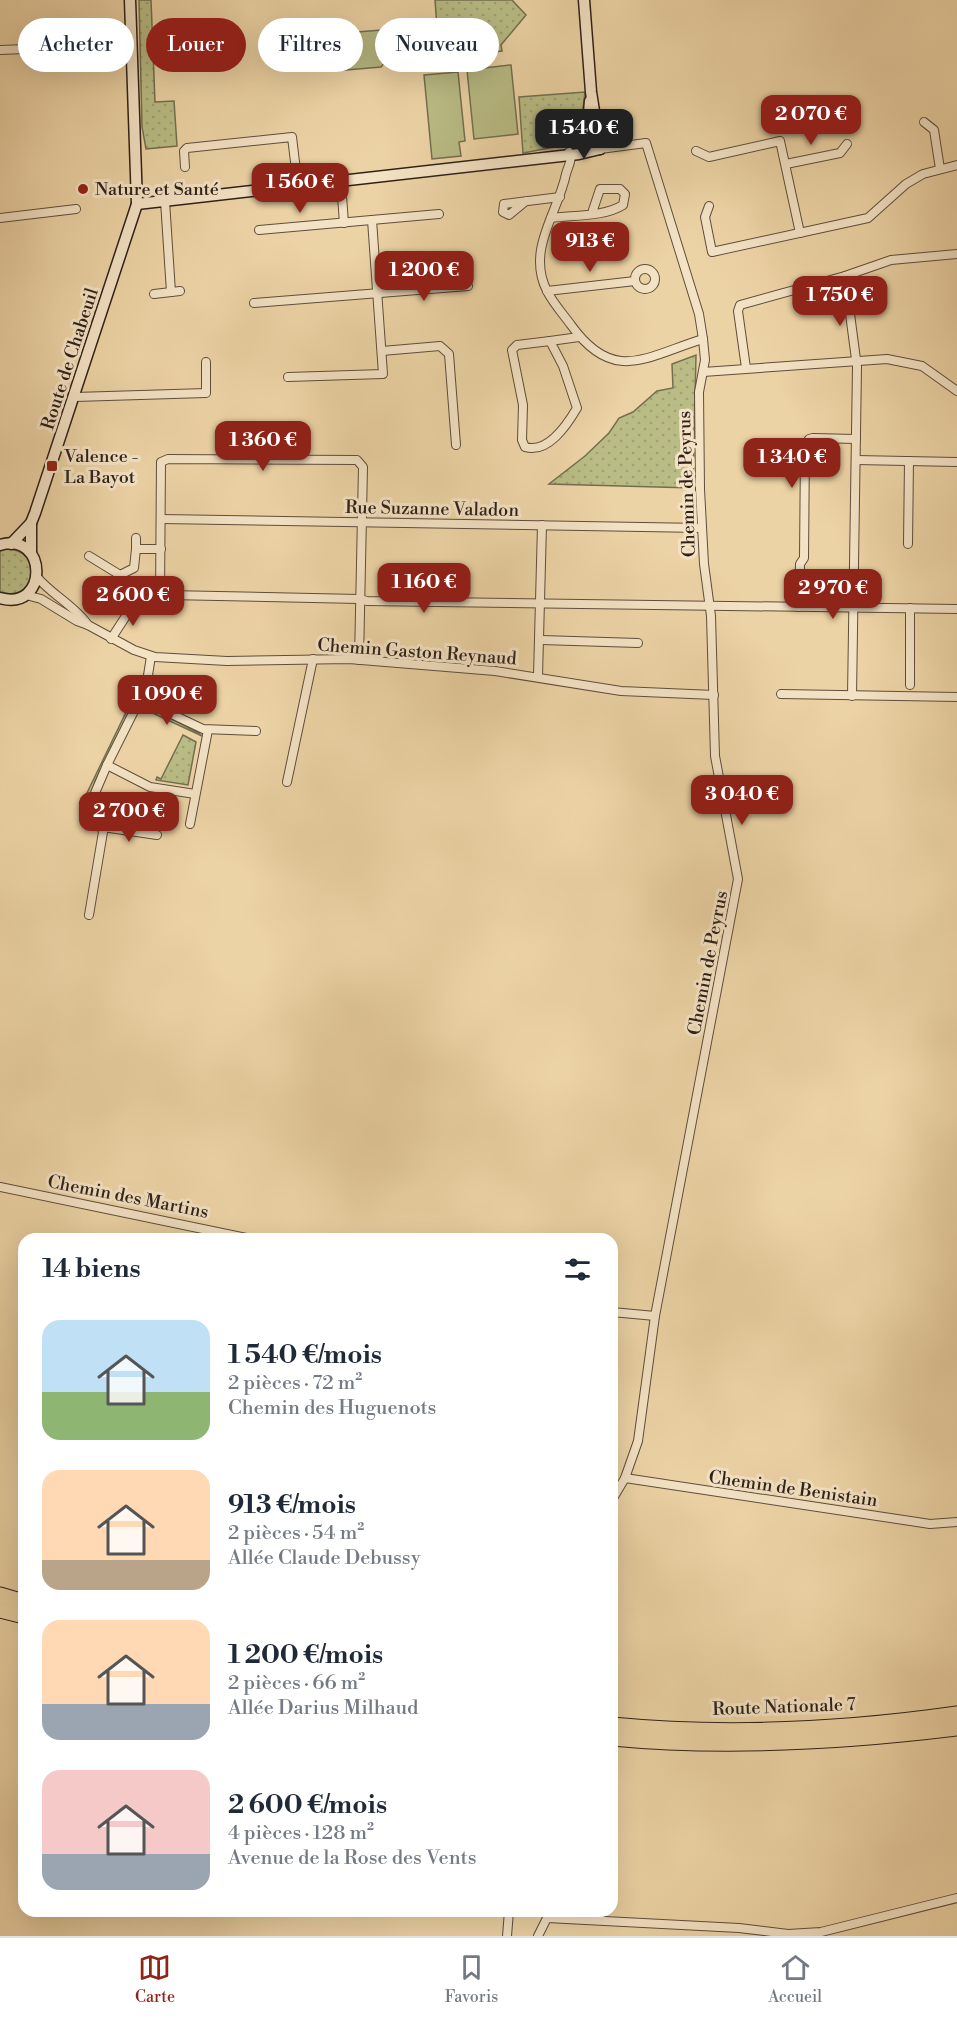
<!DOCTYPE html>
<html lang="fr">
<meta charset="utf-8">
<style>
body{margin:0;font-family:"Libre Bodoni",serif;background:#f2f2f3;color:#1f2937;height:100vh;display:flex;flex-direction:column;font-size:22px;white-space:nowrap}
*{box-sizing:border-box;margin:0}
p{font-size:20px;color:#747a83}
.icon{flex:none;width:33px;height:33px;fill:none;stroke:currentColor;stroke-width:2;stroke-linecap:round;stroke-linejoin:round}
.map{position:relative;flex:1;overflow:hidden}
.sheet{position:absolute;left:18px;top:1233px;width:600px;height:684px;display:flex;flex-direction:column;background:#fff;border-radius:18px;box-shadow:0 6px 24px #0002}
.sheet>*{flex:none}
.top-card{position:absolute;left:18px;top:18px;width:600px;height:54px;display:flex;gap:12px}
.price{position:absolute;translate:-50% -51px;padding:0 14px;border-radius:12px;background:#8f2418;color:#fff;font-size:20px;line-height:39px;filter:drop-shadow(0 2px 3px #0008)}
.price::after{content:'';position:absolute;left:50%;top:36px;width:18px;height:14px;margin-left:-9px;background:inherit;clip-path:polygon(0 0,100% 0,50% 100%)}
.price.active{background:#222;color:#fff}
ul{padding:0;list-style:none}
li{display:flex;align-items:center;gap:18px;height:150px;padding:0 24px}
li span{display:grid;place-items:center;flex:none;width:168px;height:120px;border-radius:18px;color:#555}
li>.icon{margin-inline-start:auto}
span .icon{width:72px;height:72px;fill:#fffc;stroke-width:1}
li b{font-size:26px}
h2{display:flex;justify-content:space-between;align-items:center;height:72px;padding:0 24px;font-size:26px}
.pill{padding:0 21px;border-radius:27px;background:#fff;box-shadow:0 6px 24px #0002;font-size:21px;line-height:54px}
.pill.active{background:#8f2418;color:#fff}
.dock{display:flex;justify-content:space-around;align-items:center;height:84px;border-top:2px solid #e0e1e3;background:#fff;font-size:16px;color:#747a83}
.dock a{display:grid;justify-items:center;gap:3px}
.dock .active{color:#8f2418}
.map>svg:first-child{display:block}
</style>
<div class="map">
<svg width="957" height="1936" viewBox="0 0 957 1936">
<defs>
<pattern id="grass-dots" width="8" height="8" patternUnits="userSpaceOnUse" patternTransform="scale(1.5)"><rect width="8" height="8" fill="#b9bc85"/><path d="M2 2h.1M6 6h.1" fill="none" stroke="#9fa172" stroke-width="1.8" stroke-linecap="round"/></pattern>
</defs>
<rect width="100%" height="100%" fill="#ecd3a5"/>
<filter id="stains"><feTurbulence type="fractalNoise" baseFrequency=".00333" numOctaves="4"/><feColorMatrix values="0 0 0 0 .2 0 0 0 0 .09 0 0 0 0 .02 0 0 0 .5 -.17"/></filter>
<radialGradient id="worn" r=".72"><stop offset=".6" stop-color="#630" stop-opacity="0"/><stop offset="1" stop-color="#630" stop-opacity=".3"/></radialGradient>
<!-- grass -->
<g fill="url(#grass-dots)" stroke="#746e4f" stroke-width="1.5">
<path d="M139 0H151L155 102 174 101 177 146 146 149 142 127Z"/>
<path d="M435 0H512L526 15 501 45 502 51 477 54 465 67 440 69Z"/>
<path d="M585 92 581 124 576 140 565 145 523 153 519 97Z"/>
<path d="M696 355 693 488 549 484 585 456 609 433 619 418 633 412 657 391 673 388 672 364Z"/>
<path d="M5 549C47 549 36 604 0 592V551Z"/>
<path d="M131 702 132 706 95 781 91 796 86 795Z"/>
<path d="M150 708 199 733 202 736 148 711Z"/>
<path d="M183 735 196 742 188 785 156 780 157 777 161 779Z"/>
</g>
<!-- pitch -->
<g fill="#b9bc85" stroke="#746e4f" stroke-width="1.5">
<path d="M381 30 385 62 381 67 335 71 333 34Z"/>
<path d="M511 65 518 134 474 139 467 70Z"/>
<path d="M458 72 465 141 459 142 461 156 432 159 424 75Z"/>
</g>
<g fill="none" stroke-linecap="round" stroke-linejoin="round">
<!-- street casing -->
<g stroke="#5e4e3c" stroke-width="10">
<g id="street">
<path d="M0 50 131 45"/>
<path d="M924 122 934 130 940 169"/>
<path d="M600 149 646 143 699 314 703 339 705 360 699 392 700 489 704 564 711 616 715 756 738 879 655 1316 638 1441 625 1478 612 1500"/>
<path d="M696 151 709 157 780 141 800 233"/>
<path d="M569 152C573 160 568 166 566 174 558 213 526 250 547 291 553 303 563 314 571 325 614 385 647 356 703 339"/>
<path d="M786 164 840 153 847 144"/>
<path d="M185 167 184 151 187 148 292 137 298 187"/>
<path d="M341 183 344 223"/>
<path d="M165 201 171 292"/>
<path d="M526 201 509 215 503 212 504 204 560 197"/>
<path d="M709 206 705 217 712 252 868 218 906 184 923 174 957 165"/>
<path d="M0 218 76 209"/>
<path d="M551 218C573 215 604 217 623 205L625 194 620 189H600L592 213"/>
<path d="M259 230 439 214"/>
<circle cx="645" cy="279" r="10"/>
<path d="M845 276 891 260 957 254"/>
<path d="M547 291 635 281"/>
<path d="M154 294 180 291"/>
<path d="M254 303 468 286"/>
<path d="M550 341 563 366 577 408C567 425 548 454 525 447L522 440 523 405 512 350 517 345Z"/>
<path d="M550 341 579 337"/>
<path d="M382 351 440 346 449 354 456 445"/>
<path d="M746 368 738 311 740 305 845 276 857 367 852 696"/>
<path d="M703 372 887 359 922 366 957 391"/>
<path d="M288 377 383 374 372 220"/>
<path d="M75 397 206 393V362"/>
<path d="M856 460 957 462"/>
<path d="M161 519 702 528"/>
<path d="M136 538V549"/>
<path d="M908 544 909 461"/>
<path d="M89 556 120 575 134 568 136 549H161"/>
<path d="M37 577C52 595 75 606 88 625"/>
<path d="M26 595 41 599 77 621 88 625 134 650 155 657 227 661 349 659 495 671 621 691 714 695"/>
<path d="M160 596 161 462 168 459 357 460 363 467 359 660"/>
<path d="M799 607 800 564 804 558 805 447 809 439 813 438 856 439"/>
<path d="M111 639 137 599 168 595 359 599 367 601 957 609"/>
<path d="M541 640 638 643"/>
<path d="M151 656 144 701 203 729 256 731"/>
<path d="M538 676 542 525"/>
<path d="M910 685V608"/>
<path d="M781 694 957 697"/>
<path d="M144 701 136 707 107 765 150 787 195 794"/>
<path d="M287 782 313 659"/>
<path d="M190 824 208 730"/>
<path d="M103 827 157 835"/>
<path d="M89 915 103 832 95 811V793L107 765"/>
<path d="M0 1187 251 1239"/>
<path d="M612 1312 655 1316"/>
<path d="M625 1478 930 1524 957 1522"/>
<path d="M507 1936 509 1911"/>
<path d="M538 1936 547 1918 739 1928 788 1934 821 1932 957 1898"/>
</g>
</g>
<!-- secondary casing -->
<g stroke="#2e2119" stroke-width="13">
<g id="secondary">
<path d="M584 0 591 92 600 149"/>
<path d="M583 147 587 136 590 101"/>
<path d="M137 204 579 154 600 149"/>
<path d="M11 544 31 523 35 513 137 204 130 0"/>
<path d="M0 545C48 531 49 612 0 598"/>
<path d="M31 553V523"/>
</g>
</g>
<!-- highway casing -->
<g stroke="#2e2119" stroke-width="17">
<g id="highway">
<path d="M0 1595 24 1602"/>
<path d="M0 1610 24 1616"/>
<path d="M612 1725C725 1736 844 1730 957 1714"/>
<path d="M612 1738C727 1749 843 1742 957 1728"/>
</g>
</g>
<!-- street -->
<use href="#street" stroke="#f3e2c4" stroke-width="8"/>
<!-- secondary -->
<use href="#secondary" stroke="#f3e2c4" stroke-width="10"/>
<!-- highway -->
<use href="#highway" stroke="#ecd3a5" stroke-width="15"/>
</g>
<!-- markers -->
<g fill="#8f2418" stroke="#f3e2c4" stroke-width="2">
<circle cx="83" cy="189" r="6"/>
<rect x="46" y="460" width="12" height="12" rx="3"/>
</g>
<g text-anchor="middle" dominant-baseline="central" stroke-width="6" stroke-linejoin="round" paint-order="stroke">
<!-- poi labels -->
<g font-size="18" fill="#2e2119" stroke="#f3e2c4" text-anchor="start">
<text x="95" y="189">Nature et Santé</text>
<text x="64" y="456">Valence -<tspan x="64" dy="21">La Bayot</tspan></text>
</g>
<!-- street labels -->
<g font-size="18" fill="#2e2119" stroke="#f3e2c4">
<text transform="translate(70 359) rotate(-72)">Route de Chabeuil</text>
<text transform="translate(687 484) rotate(-92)">Chemin de Peyrus</text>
<text transform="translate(432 509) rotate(1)">Rue Suzanne Valadon</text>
<text transform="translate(417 652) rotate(4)">Chemin Gaston Reynaud</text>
<text transform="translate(708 963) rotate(-79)">Chemin de Peyrus</text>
<text transform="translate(128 1197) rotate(11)">Chemin des Martins</text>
<text transform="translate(793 1489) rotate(8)">Chemin de Benistain</text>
<text transform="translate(784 1707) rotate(-2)">Route Nationale 7</text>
</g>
</g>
<rect width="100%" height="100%" filter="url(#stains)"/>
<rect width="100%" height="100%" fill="url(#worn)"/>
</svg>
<b class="price" style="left:811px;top:146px">2 070 €</b>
<b class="price active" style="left:584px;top:160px">1 540 €</b>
<b class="price" style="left:300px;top:214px">1 560 €</b>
<b class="price" style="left:590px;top:273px">913 €</b>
<b class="price" style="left:424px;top:302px">1 200 €</b>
<b class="price" style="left:840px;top:327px">1 750 €</b>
<b class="price" style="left:263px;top:472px">1 360 €</b>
<b class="price" style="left:792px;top:489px">1 340 €</b>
<b class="price" style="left:424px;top:614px">1 160 €</b>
<b class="price" style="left:833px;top:620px">2 970 €</b>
<b class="price" style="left:133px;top:627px">2 600 €</b>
<b class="price" style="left:167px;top:726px">1 090 €</b>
<b class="price" style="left:742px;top:826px">3 040 €</b>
<b class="price" style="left:129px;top:843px">2 700 €</b>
<div class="top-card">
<a class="pill">Acheter</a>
<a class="pill active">Louer</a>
<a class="pill">Filtres</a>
<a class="pill">Nouveau</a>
</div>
<section class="sheet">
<h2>14 biens<svg class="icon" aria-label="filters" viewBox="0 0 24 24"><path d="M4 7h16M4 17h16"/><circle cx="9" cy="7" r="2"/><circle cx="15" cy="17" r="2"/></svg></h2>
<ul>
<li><span style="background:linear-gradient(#bfe0f5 60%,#8fb573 0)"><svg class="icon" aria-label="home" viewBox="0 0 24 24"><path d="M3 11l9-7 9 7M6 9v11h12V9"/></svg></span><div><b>1 540 €/mois</b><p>2 pièces · 72 m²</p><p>Chemin des Huguenots</p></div></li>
<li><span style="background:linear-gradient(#ffd9b3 75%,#b9a48a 0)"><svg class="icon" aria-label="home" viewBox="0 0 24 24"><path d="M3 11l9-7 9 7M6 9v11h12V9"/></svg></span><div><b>913 €/mois</b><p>2 pièces · 54 m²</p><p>Allée Claude Debussy</p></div></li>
<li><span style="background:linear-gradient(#ffd9b3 70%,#9aa5b1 0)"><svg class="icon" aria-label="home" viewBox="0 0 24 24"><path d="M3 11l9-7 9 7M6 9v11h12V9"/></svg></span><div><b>1 200 €/mois</b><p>2 pièces · 66 m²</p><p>Allée Darius Milhaud</p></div></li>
<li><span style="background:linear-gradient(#f6c9c9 70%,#9aa5b1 0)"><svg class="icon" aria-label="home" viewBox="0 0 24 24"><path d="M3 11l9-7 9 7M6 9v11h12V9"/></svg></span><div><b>2 600 €/mois</b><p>4 pièces · 128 m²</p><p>Avenue de la Rose des Vents</p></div></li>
</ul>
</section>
</div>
<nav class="dock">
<a class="active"><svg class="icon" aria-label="map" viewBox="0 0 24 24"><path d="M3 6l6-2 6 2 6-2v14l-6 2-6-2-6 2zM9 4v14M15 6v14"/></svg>Carte</a>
<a><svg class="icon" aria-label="saved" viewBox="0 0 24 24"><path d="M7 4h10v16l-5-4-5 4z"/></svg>Favoris</a>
<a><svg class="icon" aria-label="home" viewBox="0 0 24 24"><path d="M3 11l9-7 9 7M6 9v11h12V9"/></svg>Accueil</a>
</nav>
